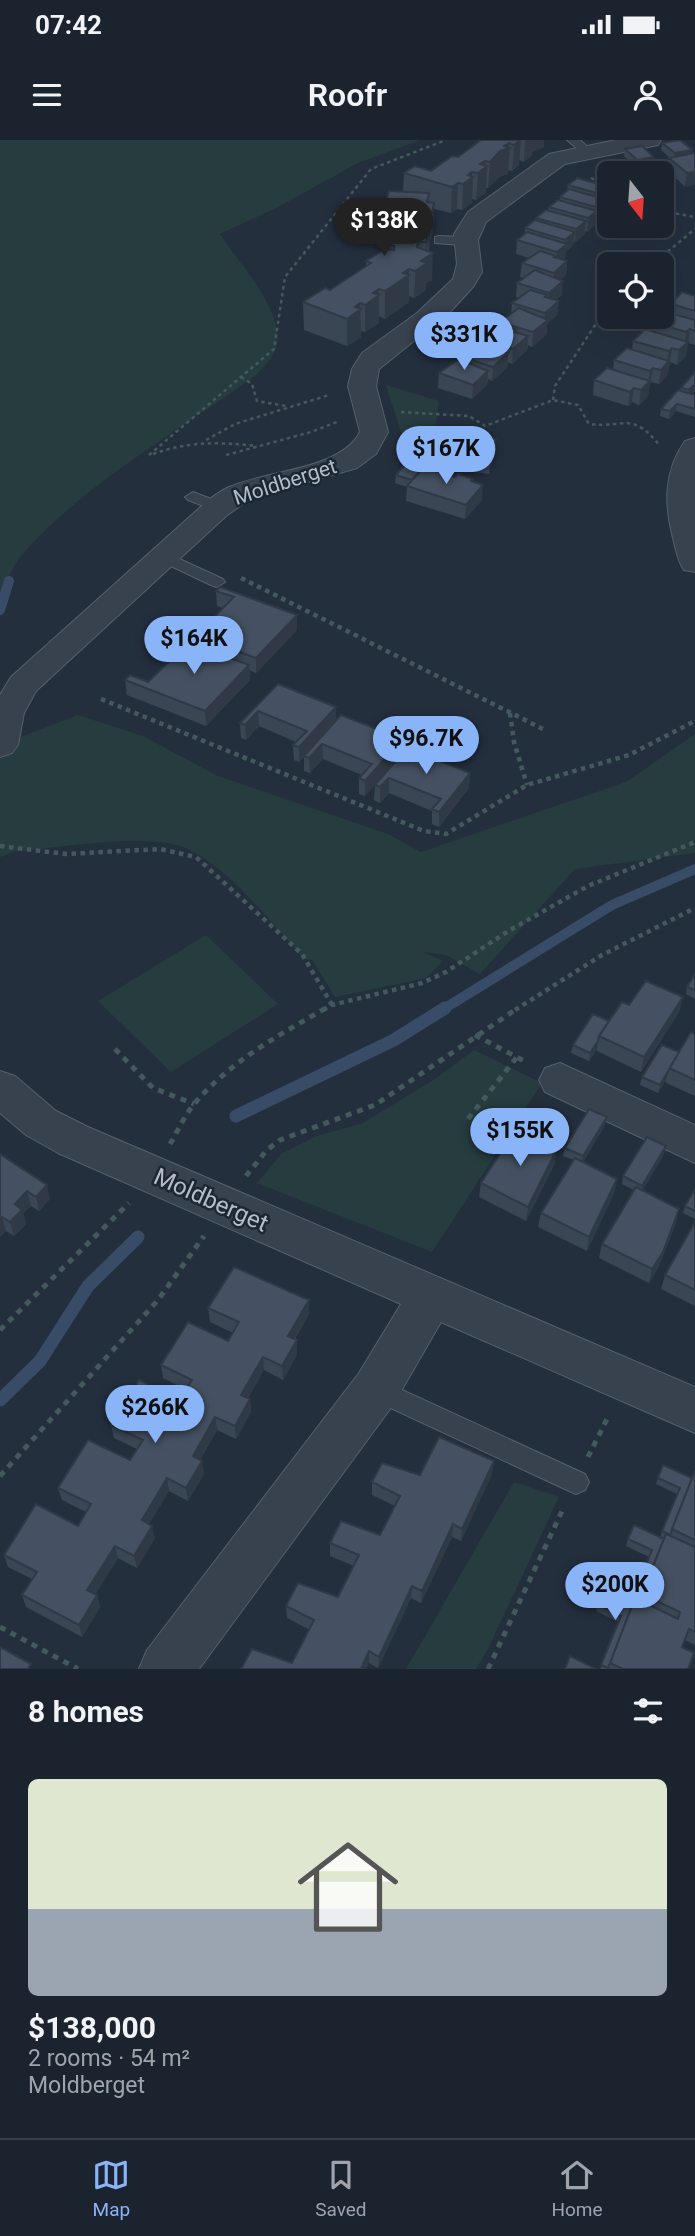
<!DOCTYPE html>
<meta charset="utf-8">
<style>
body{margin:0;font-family:Roboto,sans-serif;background:#242b36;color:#f1f3f6;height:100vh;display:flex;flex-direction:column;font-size:26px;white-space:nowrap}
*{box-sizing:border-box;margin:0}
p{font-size:23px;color:#a0a4aa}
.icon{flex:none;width:38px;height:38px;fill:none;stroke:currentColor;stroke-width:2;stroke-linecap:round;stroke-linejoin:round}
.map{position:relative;height:1529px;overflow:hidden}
.panel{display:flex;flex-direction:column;background:#1b232e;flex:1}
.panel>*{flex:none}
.needle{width:46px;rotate:163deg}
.controls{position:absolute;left:597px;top:21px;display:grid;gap:14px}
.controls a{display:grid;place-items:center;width:77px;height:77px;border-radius:10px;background:#1b232e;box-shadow:0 7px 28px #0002,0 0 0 2px #39404a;font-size:35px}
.price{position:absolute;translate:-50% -60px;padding:0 16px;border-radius:24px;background:#8ab4f8;color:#111;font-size:23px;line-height:46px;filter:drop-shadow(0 2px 4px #0008)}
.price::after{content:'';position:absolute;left:50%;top:42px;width:21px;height:16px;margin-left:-10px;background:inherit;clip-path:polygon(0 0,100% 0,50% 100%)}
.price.selected{background:#222;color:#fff}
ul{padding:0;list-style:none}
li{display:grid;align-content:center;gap:14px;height:371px;padding:0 28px}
li span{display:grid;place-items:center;height:217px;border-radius:10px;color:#555}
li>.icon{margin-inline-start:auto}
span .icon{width:126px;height:126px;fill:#fffc;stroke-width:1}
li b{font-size:30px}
h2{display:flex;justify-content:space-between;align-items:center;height:84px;padding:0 28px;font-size:30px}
.status{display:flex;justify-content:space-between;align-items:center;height:49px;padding:0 35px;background:#1b232e;direction:ltr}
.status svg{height:19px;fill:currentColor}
header{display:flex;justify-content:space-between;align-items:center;height:91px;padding:0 28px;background:#1b232e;font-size:32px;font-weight:600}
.menu{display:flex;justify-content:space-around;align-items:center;height:98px;border-top:2px solid #39404a;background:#1b232e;font-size:19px;color:#a0a4aa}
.menu a{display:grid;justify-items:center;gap:4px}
.menu .selected{color:#8ab4f8}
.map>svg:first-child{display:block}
</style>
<div class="status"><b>07:42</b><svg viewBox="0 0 49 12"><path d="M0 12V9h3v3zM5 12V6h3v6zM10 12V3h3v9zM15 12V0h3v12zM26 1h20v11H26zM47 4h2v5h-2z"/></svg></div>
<header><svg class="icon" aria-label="menu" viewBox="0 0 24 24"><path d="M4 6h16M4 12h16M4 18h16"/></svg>Roofr<svg class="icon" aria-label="person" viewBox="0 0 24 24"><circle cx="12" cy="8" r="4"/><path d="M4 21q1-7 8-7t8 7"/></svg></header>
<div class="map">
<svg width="695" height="1529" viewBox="0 0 695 1529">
<rect width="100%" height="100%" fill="#242f3e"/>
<!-- green -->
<g fill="#263c3f">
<path d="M0 0H420L358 23 278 67 220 94C238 122 283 169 277 204 275 217 264 226 256 235 177 293 85 342 20 417 12 427 7 443 0 455Z"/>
<path d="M386 245 439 261 435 289 401 292Z"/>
<path d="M78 575 143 596 218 636 388 694 421 712 626 642 695 594V713L575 729 480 834 446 815 423 812 443 821 426 838 335 857 312 820 304 819C270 782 237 736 192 711 156 690 60 708 17 711L0 717V605Z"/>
<path d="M206 795 278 864 171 932 98 861Z"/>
<path d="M474 910 542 943 432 1112 257 1043 281 1014 319 995 361 984 432 941Z"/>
<path d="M514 1342 559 1357 488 1509 476 1529H406Z"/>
</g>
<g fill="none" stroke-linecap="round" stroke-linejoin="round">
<!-- stream-far1 -->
<g stroke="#394c67" stroke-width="10">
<path d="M0 470 9 441"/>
<path d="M442 870 612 765 695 729"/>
</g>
<!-- stream -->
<g stroke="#394c67" stroke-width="13">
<path d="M236 976 394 900 445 868"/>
<path d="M0 1260 40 1221 88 1146 138 1097"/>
</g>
<!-- lane casing -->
<g stroke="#565f6c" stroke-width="2">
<g id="lane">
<path d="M567 0H580L592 11 582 13Z"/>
<path d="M439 96 464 97 470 101 464 105 435 103V97Z"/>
<path d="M193 352 224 364 227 367 219 372 188 360 185 357Z"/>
<path d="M162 411 223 439 225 442 217 447 211 445 156 419 154 416Z"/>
<path d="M376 1238 585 1334 589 1342 585 1350 576 1354 567 1350 367 1257 364 1249 367 1241Z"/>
</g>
</g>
<!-- street casing -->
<g stroke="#565f6c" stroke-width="2">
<g id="street">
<path d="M616 0H661L658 5 565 24 486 82 478 100 482 132 473 147 451 171 379 229 376 246 388 292 376 314 357 328 263 355 247 361 226 376 36 551 24 573 18 605 12 613 0 617V555L11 537 204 364C211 358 219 352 227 348 264 330 340 331 360 292L348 246 352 229 362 213 417 173 453 139 457 124 454 94 468 72 549 14Z"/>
<path d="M695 298V432L684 430C677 420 676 409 673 398 664 363 664 331 685 301Z"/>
<path d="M560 923 695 985V1023L545 952 539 940 545 928Z"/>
<path d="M0 931 15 936 56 971 88 987 695 1247V1293L441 1182 393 1265 199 1529H139L147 1510 359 1233 401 1164 58 1013 26 995 0 973Z"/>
</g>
</g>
<!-- path-far2 -->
<g stroke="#44595c" stroke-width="2.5" stroke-dasharray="3.5 3.5" stroke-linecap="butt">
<path d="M591 38 609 47"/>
<path d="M662 71 695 77"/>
<path d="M635 124 666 113 695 89"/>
<path d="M241 237 252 244 257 261 286 266"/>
<path d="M553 260 555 246 609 164"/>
<path d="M401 272 469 276 485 286 553 260 578 265 589 284C627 288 632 271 660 306"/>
<path d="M206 300 235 284 329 255"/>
<path d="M153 314C189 301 219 302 257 306"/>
<path d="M149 315 274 209 285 137 371 29 446 0"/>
<path d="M226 315 311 292 337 282"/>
</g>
<!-- path-far1 -->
<g stroke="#44595c" stroke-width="4.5" stroke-dasharray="4.5 4.5" stroke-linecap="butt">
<path d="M241 438 543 589"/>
<path d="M101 559 424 691 446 694 527 645 629 615 695 581"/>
<path d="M510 573 514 602 527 645"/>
<path d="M0 706 66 714 160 709 196 717 302 814 332 865"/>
<path d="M323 870 332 865 422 843 446 832 510 790 588 746 695 702"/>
<path d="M515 870 602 815 695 768"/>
</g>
<!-- path -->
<g stroke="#44595c" stroke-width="5" stroke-dasharray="6 6" stroke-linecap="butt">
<path d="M475 895 528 923"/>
<path d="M115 909 153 948 194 964"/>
<path d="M468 979 517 917"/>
<path d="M170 1004C178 991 185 974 195 963 231 921 279 895 326 868"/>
<path d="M246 1036 266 1011 280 1000 375 965 518 868"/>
<path d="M0 1190 129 1063"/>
<path d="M588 1317 609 1275"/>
<path d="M0 1336 158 1160 204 1096"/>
<path d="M0 1487 78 1529"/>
<path d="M488 1529 563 1369"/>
</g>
<!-- lane -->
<use href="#lane" fill="#38414e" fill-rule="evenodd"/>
<!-- street -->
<use href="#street" fill="#38414e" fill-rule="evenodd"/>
</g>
<!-- wall -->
<g fill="#3b4654">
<path d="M479 0H544V7L532 12V15L524 22 519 20V25L512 31 508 30V34L499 37 488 48H486V53L476 60 472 59V63L462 70 457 69 451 73 434 69 433 90 431 99H430L429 111 432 140 426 143V150L414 158 409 156V162L385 179 379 176V183L365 192 361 191V197L347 206 304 190 303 162 330 150 366 126V121L387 109 391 88 386 87V61L403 52 404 33 431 31 458 17 479 2Z"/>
<path d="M662 3 692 10 685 47 675 37 673 49 662 51V33H629L630 25 633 24 624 16 625 9 654 21 668 29 669 18H670L661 10Z"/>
<path d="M568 45 609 47 607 74 598 81H596V84L587 92 585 91 584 95 574 102 573 105 566 112 565 118 563 120 567 121 566 135 560 140 562 155 556 160 559 161 557 175 547 184V194L532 207 528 205 527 210 512 224 508 222 507 228 492 241 488 239 487 245 472 259 438 248 439 233 459 219V216L480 202V199L500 185V182L511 174 512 163 519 158 516 157 517 143 524 138 520 137 522 123 529 118 516 114 517 100 525 94V88L536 80V78L548 70 549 67 560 60V57L567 51Z"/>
<path d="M695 156V205L688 203 686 216 677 225 670 222 667 236 659 244 651 242 650 243 648 256 639 265 632 262 628 266 593 255 594 240 613 230 614 220 632 210 633 201 651 191 652 182 669 172 671 164Z"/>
<path d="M695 232V251L691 254 695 255V277L676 271 669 279 660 276 661 269 680 251 681 248Z"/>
<path d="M430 293 422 314 399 312V304Z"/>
<path d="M426 311 495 314 489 334 441 327V332L455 337 473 339V342L482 360 465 379 406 361 407 347 395 343 396 335 426 325Z"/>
<path d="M216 451 297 475V490L256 533 249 530 250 540 206 586 127 555 125 540 148 542 174 517 168 515 166 500 178 499 177 489 200 491 223 468 217 466Z"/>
<path d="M278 544 336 580 402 599V615L470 633 469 648 439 687 432 684V671L389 653 380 663 374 660 375 645 365 656 359 654V638L362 635 323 619 310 633 304 631V617L299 622 294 620 293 605 296 602 259 586 246 600 241 598 240 583Z"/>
<path d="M695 834V859L686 854 687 847Z"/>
<path d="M683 857 679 872 641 932 597 911V909L589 921 571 913 573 905 609 881 629 865Z"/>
<path d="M695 894V956L666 943V940L658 953 640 945 642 937 679 912Z"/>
<path d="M607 977 605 985 583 1022 617 1039 614 1053 587 1111 538 1087 541 1073 574 1020 563 1016 565 1008Z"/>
<path d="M0 1014 50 1059 39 1071 31 1066 23 1073 26 1084 14 1096 6 1091 0 1097Z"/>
<path d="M664 1014 642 1051 676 1083 659 1126 649 1143 599 1118 602 1104 634 1050 622 1044 623 1036Z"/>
<path d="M555 1023 526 1081 479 1057 481 1043Z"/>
<path d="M695 1049V1079L683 1073 685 1066Z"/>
<path d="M695 1082V1166L661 1149 665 1135Z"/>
<path d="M309 1160V1174L295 1199 297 1214 283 1240 264 1230 248 1258 250 1259 251 1272 236 1299 217 1290 200 1320 204 1334 188 1361 169 1351 149 1384 155 1398 137 1428 118 1418 95 1455H97L100 1467 82 1497 26 1467 22 1455 32 1439 8 1427 4 1415 78 1386 86 1372 62 1360 58 1348 130 1320 137 1309 114 1298 111 1285 180 1259 186 1250 163 1238 161 1225 228 1201 233 1193 210 1182 208 1168Z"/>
<path d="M695 1331V1505L684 1500 682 1507 688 1529H600L618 1482 596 1471 598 1464 632 1465 633 1463 631 1462 633 1456 649 1417 626 1406 628 1399 660 1397 677 1354 656 1344 658 1338H692Z"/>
<path d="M492 1334 461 1401 452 1397 421 1463 411 1458 378 1528 369 1523H292L310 1490 287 1478 286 1466 338 1457 354 1426 330 1416V1403L380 1395 395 1366 372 1355V1342L420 1335Z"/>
</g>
<!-- shaded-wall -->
<g fill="#303945">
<path d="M521 0 519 25 512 31 514 5Z"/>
<path d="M525 0H544V7L532 12V15L524 22Z"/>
<path d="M509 3V9L510 8 508 34 499 37 488 48 490 22 504 6Z"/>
<path d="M692 10 691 17 674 20 675 13Z"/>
<path d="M654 17 653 24 636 27 637 20Z"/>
<path d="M485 21V28L487 26 486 53 476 60 478 33 480 24Z"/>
<path d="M472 32V38L473 37 472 63 462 70 463 44 468 35Z"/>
<path d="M695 32V45L685 47 687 33Z"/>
<path d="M675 36 673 49 662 51V38Z"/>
<path d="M458 43 457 69 451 73 452 47Z"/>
<path d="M609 54V67L608 68 607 74 598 81 599 68 606 62 607 56Z"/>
<path d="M434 63 433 90 431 99 432 73Z"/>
<path d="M597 71 596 84 587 92 588 78Z"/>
<path d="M431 77 430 104 428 114 429 87Z"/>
<path d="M586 81 584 95 575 103 576 89Z"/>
<path d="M428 92 427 117 433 113 432 140 426 143V150L414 158 417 107 418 102 417 130 421 121 425 118 426 102Z"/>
<path d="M575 92 573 105 566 112 565 118 556 126 557 112 565 106V100Z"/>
<path d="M567 121 566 135 552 147 554 133Z"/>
<path d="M409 129V162L385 179V151L403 133Z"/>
<path d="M563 141 562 155 548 167 549 153Z"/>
<path d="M379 149V183L365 192V165L373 153Z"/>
<path d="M559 161 557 175 547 184V194L532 207 533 192 544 183 545 173Z"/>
<path d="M360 163 361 197 347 206V179L355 167Z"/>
<path d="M690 189 686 216 677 225 679 210 685 205 686 192Z"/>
<path d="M528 196 527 210 512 224 513 209Z"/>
<path d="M672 208 667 236 659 244 661 230 667 224 669 211Z"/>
<path d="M508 213 507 228 492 241 493 227Z"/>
<path d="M653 228 648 256 639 265 641 250 648 243 650 231Z"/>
<path d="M488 231 487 245 472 259 473 245Z"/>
<path d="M695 244 694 251 688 258 689 250Z"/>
<path d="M634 248 632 262 628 266 630 252Z"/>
<path d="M677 264 676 271 669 279 670 271Z"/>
<path d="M430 285V293L422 314V307Z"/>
<path d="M496 299 495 314 489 334 490 319Z"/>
<path d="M483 345 482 360 465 379 466 365Z"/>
<path d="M297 475V490L256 533V518Z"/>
<path d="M249 525 250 540 206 586 205 571Z"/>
<path d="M336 567V582L299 622V607Z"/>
<path d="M258 571 259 586 246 600 245 585Z"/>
<path d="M402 599V615L365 656V641Z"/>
<path d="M322 604 323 619 310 633 309 618Z"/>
<path d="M470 633 469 648 439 687V672Z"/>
<path d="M389 638V653L380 663V647Z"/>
<path d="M683 857 679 872 641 932 644 917Z"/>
<path d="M598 901 597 909 589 921 590 913Z"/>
<path d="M668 932 666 940 658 953 660 945Z"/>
<path d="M607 977 605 985 581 1024 583 1016Z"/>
<path d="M666 1006 664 1014 641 1053 642 1046Z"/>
<path d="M557 1009 555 1023 526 1081 528 1067Z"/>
<path d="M617 1039 614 1053 587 1111 589 1097Z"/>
<path d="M47 1045 50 1059 39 1071 36 1057Z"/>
<path d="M27 1051 31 1066 23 1073 26 1084 14 1096 10 1082 15 1064Z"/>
<path d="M679 1069 676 1083 659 1126 649 1143 652 1129Z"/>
<path d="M2 1077 6 1091 0 1097V1079Z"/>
<path d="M309 1160V1174L288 1210V1196Z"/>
<path d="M297 1200V1214L283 1240 282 1226Z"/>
<path d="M263 1217 264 1230 242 1268 241 1255Z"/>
<path d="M250 1259 251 1272 236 1299 235 1286Z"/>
<path d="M215 1277 217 1290 194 1329 193 1316Z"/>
<path d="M202 1321 204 1334 188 1361 186 1348Z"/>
<path d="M494 1321 492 1334 461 1401 462 1389Z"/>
<path d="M167 1338 169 1351 144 1393 142 1380Z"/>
<path d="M453 1384 452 1397 421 1463 422 1451Z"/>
<path d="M152 1386 155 1398 137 1428 134 1416Z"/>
<path d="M115 1406 118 1418 91 1462 87 1450Z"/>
<path d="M412 1446 411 1458 378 1528 379 1517Z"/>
<path d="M97 1455 100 1467 82 1497 79 1485Z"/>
<path d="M369 1511V1523L366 1529H361Z"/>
</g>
<!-- building -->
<g fill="#455162" stroke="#303945" stroke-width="2">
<path d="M481 0H520L514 5 509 3 504 6 510 8 500 11 490 22 485 21 480 24 487 26 478 33 472 32 468 35 473 37 463 44 458 43 452 47 404 33 415 26 431 31 452 16 458 17Z"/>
<path d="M680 0 692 10 675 13 662 3Z"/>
<path d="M642 6 654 17 637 20 625 9Z"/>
<path d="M695 13V32L687 33 669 18Z"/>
<path d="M657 20 675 36 662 38V33H639L630 25Z"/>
<path d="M577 38 609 47V54L607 56 568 45Z"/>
<path d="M569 49 608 60 599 68 560 57Z"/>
<path d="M389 51 429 53 427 62 434 63 432 73 426 72 424 76 431 77 429 87H422L421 91 428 92 426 102H418L417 107 433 113 421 121 427 123 415 131 409 129 403 133 409 135 385 151 379 149 373 153 379 155 365 165 360 163 355 167 361 169 347 179 303 162 325 148 330 150 371 123 366 121 385 109 394 110V106L387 105 395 76H391L395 61H386Z"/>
<path d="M558 60 597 71 588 78 549 67Z"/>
<path d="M546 70 586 81 576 89 536 78Z"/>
<path d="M535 80 575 92 565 100 525 88Z"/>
<path d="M527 92 567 104 557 112 517 100Z"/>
<path d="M540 111 556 116 554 117 567 121 554 133 522 123Z"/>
<path d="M535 130 563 141 549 153 517 143Z"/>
<path d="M530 150 547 155 545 157 559 161 545 173 512 163Z"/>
<path d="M682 152 695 156V171L671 164Z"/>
<path d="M519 168 548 180 533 192 500 182Z"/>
<path d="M663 171 695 180V191L690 189 686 192 652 182 657 177H662V172Z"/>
<path d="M499 185 517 190 514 192 528 196 513 209 480 199Z"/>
<path d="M645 189 688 202 679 210 672 208 669 211 633 201Z"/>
<path d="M479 201 508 213 493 227 459 216Z"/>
<path d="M627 208 669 221 661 230 653 228 650 231 614 220Z"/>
<path d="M459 219 488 231 473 245 439 233Z"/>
<path d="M607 228 650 241 641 250 634 248 630 252 594 240Z"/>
<path d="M695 232V244L689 250 681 248Z"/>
<path d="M678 250 695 255V269L677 264 670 271 661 269Z"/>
<path d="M430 285 422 307 399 304 404 289Z"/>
<path d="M434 291 467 295 468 292 496 299 490 319 426 311Z"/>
<path d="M406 323 441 327 437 331 424 327 412 340 396 335Z"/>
<path d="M424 327 455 337 458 334 473 339 471 341 483 345 466 365 407 346Z"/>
<path d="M220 447 297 475 256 518 177 489 182 484 200 491 234 457 216 451Z"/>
<path d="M171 496 249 525 205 571 125 540 130 535 148 542 185 506 166 500Z"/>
<path d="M278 544 336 567 299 607 293 605 307 591 258 571 245 585 240 583Z"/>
<path d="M341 575 402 599 365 641 359 638 372 624 322 604 309 618 304 616Z"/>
<path d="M407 608 470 633 439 672 432 669 441 659 389 638 380 647 375 645Z"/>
<path d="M695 834V850L687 847Z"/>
<path d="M646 841 683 857 644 917 599 896 622 862 629 865Z"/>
<path d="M593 874 609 881 599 896 598 901 590 913 573 905Z"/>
<path d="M691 892 695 894V940L669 928Z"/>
<path d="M662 905 679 912 660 945 642 937Z"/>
<path d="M589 969 607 977 583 1016 565 1008Z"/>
<path d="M516 989 557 1009 528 1067 481 1043Z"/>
<path d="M647 997 666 1006 642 1046 623 1036Z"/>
<path d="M0 1014 47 1045 36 1057 27 1051 15 1064 22 1070 10 1082 2 1077 0 1079Z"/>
<path d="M575 1018 617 1039 589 1097 541 1073Z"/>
<path d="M636 1047 679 1069 663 1112 652 1129 602 1104Z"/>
<path d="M695 1049V1071L685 1066Z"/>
<path d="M695 1082V1150L665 1135Z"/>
<path d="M234 1127 309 1160 288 1196 297 1200 282 1226 263 1217 241 1255 250 1259 235 1286 215 1277 193 1316 202 1321 186 1348 167 1338 142 1380 152 1386 134 1416 115 1406 87 1450 97 1455 79 1485 22 1455 37 1432 4 1415 36 1364 78 1386 91 1364 58 1348 88 1300 130 1320 143 1300 111 1285 139 1240 180 1259 192 1240 161 1225 188 1182 228 1201 239 1182 208 1168Z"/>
<path d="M439 1297 494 1321 462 1389 453 1384 422 1451 412 1446 379 1517 369 1511 361 1529H241L252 1509 292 1523 314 1480 286 1466 298 1443 338 1457 359 1415 330 1403 341 1381 380 1395 400 1356 372 1342 382 1323 420 1335Z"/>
<path d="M663 1325 692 1338 670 1395 662 1391 680 1348 658 1338Z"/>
<path d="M695 1331V1400L672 1389Z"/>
<path d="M634 1385 664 1399 640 1459 633 1456 652 1410 628 1399Z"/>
<path d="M666 1394 695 1407V1492L689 1489 682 1507 694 1513 688 1529H623L610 1523 635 1458 678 1479 680 1472 642 1454Z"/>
<path d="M603 1451 632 1465 608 1528 601 1525 621 1476 598 1464Z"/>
<path d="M0 1507 31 1524 28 1529H0Z"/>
<path d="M570 1516 596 1529H565Z"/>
</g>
<g text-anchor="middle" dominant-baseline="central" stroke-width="5" stroke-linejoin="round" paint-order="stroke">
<!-- far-street labels -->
<g font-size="21" fill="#b4bcc9" stroke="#1d2633">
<text transform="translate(285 342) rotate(-18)">Moldberget</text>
</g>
<!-- street labels -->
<g font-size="24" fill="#b4bcc9" stroke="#1d2633">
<text transform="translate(211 1060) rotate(24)">Moldberget</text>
</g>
</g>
</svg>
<div class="controls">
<a><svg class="needle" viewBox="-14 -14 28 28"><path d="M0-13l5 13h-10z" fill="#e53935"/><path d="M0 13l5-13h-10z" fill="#a0a4aa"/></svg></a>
<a><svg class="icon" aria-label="locate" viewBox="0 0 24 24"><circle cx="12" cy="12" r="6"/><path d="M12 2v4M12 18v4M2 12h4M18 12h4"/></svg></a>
</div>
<b class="price selected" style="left:384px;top:118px">$138K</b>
<b class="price" style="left:464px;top:232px">$331K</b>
<b class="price" style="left:446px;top:346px">$167K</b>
<b class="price" style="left:194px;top:536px">$164K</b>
<b class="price" style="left:426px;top:636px">$96.7K</b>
<b class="price" style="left:520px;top:1028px">$155K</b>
<b class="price" style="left:155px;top:1305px">$266K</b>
<b class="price" style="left:615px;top:1482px">$200K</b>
</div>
<section class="panel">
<h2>8 homes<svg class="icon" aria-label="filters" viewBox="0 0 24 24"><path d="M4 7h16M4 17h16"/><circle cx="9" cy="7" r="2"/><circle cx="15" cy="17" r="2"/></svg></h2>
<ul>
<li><span style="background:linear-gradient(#dfe7d0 60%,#9aa5b1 0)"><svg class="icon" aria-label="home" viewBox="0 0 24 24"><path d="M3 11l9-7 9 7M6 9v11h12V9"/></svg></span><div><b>$138,000</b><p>2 rooms · 54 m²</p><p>Moldberget</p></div></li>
</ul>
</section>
<nav class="menu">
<a class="selected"><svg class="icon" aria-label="map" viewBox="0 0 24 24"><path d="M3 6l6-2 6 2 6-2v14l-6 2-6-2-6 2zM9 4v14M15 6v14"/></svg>Map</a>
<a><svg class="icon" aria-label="saved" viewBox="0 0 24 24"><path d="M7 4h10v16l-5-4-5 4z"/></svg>Saved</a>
<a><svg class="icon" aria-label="home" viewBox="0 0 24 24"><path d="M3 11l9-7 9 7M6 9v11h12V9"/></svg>Home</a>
</nav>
